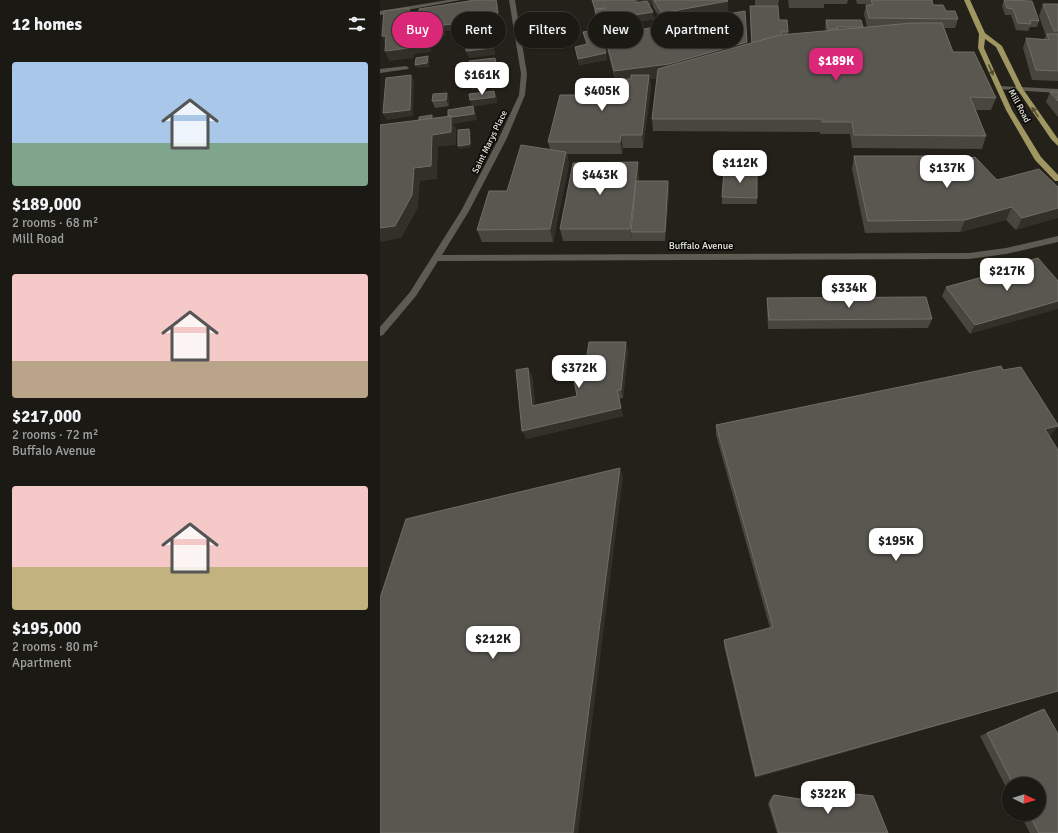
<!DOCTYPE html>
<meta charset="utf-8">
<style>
body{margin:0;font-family:Signika,sans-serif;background:#272621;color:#f1f3f6;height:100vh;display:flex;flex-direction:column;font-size:15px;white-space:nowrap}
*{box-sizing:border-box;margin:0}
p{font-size:13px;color:#9fa0a0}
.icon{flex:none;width:22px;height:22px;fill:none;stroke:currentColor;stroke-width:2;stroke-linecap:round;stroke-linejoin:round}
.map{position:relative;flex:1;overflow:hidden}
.details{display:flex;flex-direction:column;background:#1a1913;width:380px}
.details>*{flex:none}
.guide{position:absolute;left:12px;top:12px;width:380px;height:36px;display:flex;gap:8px}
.needle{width:26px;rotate:95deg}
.fabs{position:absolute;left:622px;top:777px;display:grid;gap:8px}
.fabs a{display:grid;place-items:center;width:44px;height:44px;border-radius:50%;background:#1a1913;box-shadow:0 1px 3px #0004,0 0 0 1px #383833;font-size:20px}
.price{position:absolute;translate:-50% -34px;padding:0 9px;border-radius:8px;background:#fff;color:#222;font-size:13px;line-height:26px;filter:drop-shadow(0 1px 2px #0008)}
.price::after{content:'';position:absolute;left:50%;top:24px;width:12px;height:9px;margin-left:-6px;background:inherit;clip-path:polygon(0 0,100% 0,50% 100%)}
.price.active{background:#db2777;color:#fff}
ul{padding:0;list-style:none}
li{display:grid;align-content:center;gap:8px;height:212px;padding:0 12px}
li span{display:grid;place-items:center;height:124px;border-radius:4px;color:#555}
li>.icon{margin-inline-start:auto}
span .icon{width:72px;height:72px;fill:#fffc;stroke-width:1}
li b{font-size:17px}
h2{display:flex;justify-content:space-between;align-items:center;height:48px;padding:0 12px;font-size:17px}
.pill{padding:0 14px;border-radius:18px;background:#1a1913;box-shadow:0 1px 3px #0004,0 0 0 1px #383833;font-size:14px;line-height:36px}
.pill.active{background:#db2777;color:#fff}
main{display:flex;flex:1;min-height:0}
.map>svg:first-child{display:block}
</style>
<main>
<section class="details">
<h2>12 homes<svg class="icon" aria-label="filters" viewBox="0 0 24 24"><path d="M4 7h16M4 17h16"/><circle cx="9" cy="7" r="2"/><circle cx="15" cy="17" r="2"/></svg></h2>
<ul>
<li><span style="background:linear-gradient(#a9c7e8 65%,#7fa58c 0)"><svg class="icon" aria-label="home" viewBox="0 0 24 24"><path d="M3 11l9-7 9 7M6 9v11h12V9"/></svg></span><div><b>$189,000</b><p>2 rooms · 68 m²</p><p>Mill Road</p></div></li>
<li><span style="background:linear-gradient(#f6c9c9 70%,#b9a48a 0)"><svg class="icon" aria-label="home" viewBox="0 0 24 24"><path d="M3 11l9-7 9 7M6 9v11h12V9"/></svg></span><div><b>$217,000</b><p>2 rooms · 72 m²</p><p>Buffalo Avenue</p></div></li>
<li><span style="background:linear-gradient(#f6c9c9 65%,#c2b280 0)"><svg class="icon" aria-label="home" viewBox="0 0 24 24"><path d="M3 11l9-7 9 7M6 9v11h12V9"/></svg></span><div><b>$195,000</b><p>2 rooms · 80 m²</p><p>Apartment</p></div></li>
</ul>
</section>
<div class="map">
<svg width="678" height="833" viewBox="0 0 678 833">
<rect width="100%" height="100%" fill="#232119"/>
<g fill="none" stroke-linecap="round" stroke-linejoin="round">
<!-- minor -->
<g fill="#5d5b52" fill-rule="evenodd">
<path d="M68 0H81L0 15V11Z"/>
<path d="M129 0H135L147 74 145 95 127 138 89 211 62 255 589 253 626 248 678 236V242L626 254 589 259 58 261 36 296 3 335 0 336V327L30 292 81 211 119 138 139 95 141 74Z"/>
<path d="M26 66 29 68 28 69 0 73V69Z"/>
<path d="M620 86 678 89V93L618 89 617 88Z"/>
</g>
<!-- major -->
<path fill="#9f9661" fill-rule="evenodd" d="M584 0H590L605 33 622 46 643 89 678 139V146L671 139 637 89 616 47 605 39 604 48 632 110 661 157 678 175V181H675L655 160 626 110 598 48 599 34Z"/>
</g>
<!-- wall -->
<g fill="#48463e">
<path d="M212 0H347L348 11 283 22 273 7V5H269L274 19 219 28Z"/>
<path d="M375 0H399L398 6 399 20 408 32V34L446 31 445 27 446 20 483 27H487L484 14 486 5H488V4H477L476 0H564H552L553 5 578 19 575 28H564L573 52 616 98 611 110H596L606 136 602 149 472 148 470 134H440V132L273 131 272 119 277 78 270 79 271 88 263 148H243L242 154H187L189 164 173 242H102L97 230 127 191 170 149 168 142 203 95 227 84 235 79 227 49 225 36 367 42V44L371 43 370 15V6H375Z"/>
<path d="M408 0H468L467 4H444V8H409Z"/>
<path d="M624 0 659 21 657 27H650L648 31 636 30 631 15H625L622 6Z"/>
<path d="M663 4H678V81L652 80 643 48 646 38 664 39 666 36 659 16Z"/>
<path d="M203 32 226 53 227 60 199 65 195 47 207 44Z"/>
<path d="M670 92H678V117L666 102Z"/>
<path d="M69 99V106L55 108 52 101Z"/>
<path d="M474 156 559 161H581L617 180 678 187 636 230 626 220 580 232 485 233 472 169Z"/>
<path d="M259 175V181H288L289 191 285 241H183L180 229Z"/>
<path d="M342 197 377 198V204H342Z"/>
<path d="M614 270 678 281 590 334 562 296 566 287 612 275Z"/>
<path d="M387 298 552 319 548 328 388 329 387 307Z"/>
<path d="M248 351 243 398 239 399 243 416 146 439 148 368 152 376 155 405 197 396 205 378 204 374Z"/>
<path d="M623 370 670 436H669L678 691 375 778 344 646V640L390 628 336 435V425Z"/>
<path d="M664 709 678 833H650L640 814H659V784H629V793L600 736 655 712Z"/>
<path d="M447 791 508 833H397L388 804 392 796 394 795 447 803 443 792Z"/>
</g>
<!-- shaded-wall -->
<g fill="#323028">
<path d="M116 0H117L118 3 119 20 94 23 95 28 65 31V36L50 38 51 40V52L34 54V58L9 61 5 51 30 45 28 33 29 8 33 18 63 25 92 16Z"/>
<path d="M258 0H272L273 5 258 7Z"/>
<path d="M348 1V11L283 22 282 13Z"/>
<path d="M273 12 274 19 219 28 218 21Z"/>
<path d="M2 36H6V46Z"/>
<path d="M98 42 100 50 113 44 115 50V55L89 58 86 51 98 45Z"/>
<path d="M367 42V54L290 76 270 79 271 88 263 148 262 135 236 83 234 71Z"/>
<path d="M226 53 227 60 199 65 198 59Z"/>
<path d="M48 56 49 60V67L37 68 35 65Z"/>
<path d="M115 58 118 70 111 71 113 77 115 86 92 90 90 83 111 71 87 74 85 67Z"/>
<path d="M31 75 34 81 33 116 7 120 3 113Z"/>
<path d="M114 91 117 97V103L92 107 90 100Z"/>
<path d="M67 93 69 99V106L66 100Z"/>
<path d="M93 106 96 113 97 120 74 124 76 128V145L58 147 57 179 40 181 38 208 21 238 0 242V228L52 135 68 117Z"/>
<path d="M89 129 91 132V147L79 149 78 146Z"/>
<path d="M241 135 243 148 242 154 240 142Z"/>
<path d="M186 152 189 164 173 242 170 229Z"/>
<path d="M258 162 259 175 253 232H251L252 241 250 229Z"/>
<path d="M288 181 289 191 285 241V232Z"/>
<path d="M632 207 626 220 580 232 585 220Z"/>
<path d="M678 208V218L636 230 642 218Z"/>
<path d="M678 301V309L590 334 595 325Z"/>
<path d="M246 342 248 351 243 398 241 390Z"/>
<path d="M148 368 152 376 156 414 152 406Z"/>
<path d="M237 390 243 416 146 439 142 431Z"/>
<path d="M678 426 670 436 656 439 665 429Z"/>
<path d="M240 468 243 477 198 833H193Z"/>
<path d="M678 691 375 778 376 776Z"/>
</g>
<!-- building -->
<g fill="#595750" stroke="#6f6e66">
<path d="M95 0H116L118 13 92 16 93 22 63 25V29L31 33V14L39 13V9Z"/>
<path d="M212 0H254L256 3 267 1 273 12 218 21 215 10 226 8 215 9Z"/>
<path d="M274 0H347L348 1 282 13Z"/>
<path d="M491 0H552L553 5H563L566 11H575L578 19 489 18 486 5H493Z"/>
<path d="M624 0 652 1 659 21 650 20 651 24 638 23 633 9 627 8Z"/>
<path d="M663 4H678V31H674Z"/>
<path d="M370 6H398L399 20H407L408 32H401V35L372 43Z"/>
<path d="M29 8 28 33 47 31V43L30 45V48L5 51 6 36H2L4 11Z"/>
<path d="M365 11 367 42 289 64 234 71 225 36Z"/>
<path d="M446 20H481L483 27H457L458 29H448Z"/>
<path d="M532 23H562L573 52H594L616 98 590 97 606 136 474 135 472 122H442V119H272L278 69 400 35Z"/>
<path d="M219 30 226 53 198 59 195 47 207 44 203 32Z"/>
<path d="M667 34H678V71L656 70 646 38 669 40Z"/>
<path d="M98 42V45L113 44V48L86 51V43Z"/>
<path d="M48 56 47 63 35 65 36 58Z"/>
<path d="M115 58 116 63 85 67 84 63H89V61Z"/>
<path d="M111 70 113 80 90 83 89 77 96 76V73Z"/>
<path d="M31 75 30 110 3 113 6 78Z"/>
<path d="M251 75H269L262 135H241L240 142H168L180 95H203L206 84H227L228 79H251Z"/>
<path d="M114 91 115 97 90 100 89 94Z"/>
<path d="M670 92H678V101Z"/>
<path d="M67 93 66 100 52 101 53 94Z"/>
<path d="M93 106 94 114 72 117 71 116H68V110Z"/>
<path d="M52 115V118L39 120V117Z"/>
<path d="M71 116V132L52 135 51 166 34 168 32 195 15 226 0 228V125Z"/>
<path d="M89 129 90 144 78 146V130Z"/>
<path d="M141 145 186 152 170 229 97 230 109 191H127Z"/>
<path d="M474 156H555L559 161 577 157 581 161 595 157 617 180 659 169 678 187V208L642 218 632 207 585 220 488 221Z"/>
<path d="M258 162 250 229H180L193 163Z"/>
<path d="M344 170H377V198L342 197Z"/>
<path d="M256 181H288L285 232H251Z"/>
<path d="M658 258 678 281V301L595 325 566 287 617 273 614 270Z"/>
<path d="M546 297 552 319 389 320 387 298Z"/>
<path d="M209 342H246L241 390H237L241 408 142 431 136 370 148 368 152 406 197 396 194 380 208 377 209 373 204 374Z"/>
<path d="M621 366 623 370 641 367 678 425V426L665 429 678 450V691L376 776 344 640 393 627 336 425Z"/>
<path d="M240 468 193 833H0V598L26 519Z"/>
<path d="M664 709 678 734V833H659L649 814H659V784H633L607 733Z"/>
<path d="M447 791 493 796 508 833H399L390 803 394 795 451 804Z"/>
</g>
<!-- one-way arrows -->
<defs><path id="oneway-solid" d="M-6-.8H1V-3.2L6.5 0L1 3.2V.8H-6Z"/></defs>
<g fill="#555034">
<use href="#oneway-solid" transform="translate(611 70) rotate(66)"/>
<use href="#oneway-solid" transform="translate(655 112) rotate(-124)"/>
</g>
<g text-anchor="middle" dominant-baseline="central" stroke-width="3.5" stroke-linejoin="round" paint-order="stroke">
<!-- far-street labels -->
<g font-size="9" fill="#e7e6e1" stroke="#0b0b08">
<text transform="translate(639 106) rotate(62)">Mill Road</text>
<text transform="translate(110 142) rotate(-64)">Saint Marys Place</text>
</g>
<!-- street labels -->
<g font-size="10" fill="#e7e6e1" stroke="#0b0b08">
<text x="321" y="246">Buffalo Avenue</text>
</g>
</g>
</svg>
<div class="fabs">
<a><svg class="needle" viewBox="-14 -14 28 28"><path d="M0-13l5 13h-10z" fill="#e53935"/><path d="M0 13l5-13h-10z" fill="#9fa0a0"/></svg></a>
</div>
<b class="price active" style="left:456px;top:82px">$189K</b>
<b class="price" style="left:102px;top:96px">$161K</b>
<b class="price" style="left:222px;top:112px">$405K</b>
<b class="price" style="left:360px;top:184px">$112K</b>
<b class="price" style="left:567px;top:189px">$137K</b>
<b class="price" style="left:220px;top:196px">$443K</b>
<b class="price" style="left:627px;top:292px">$217K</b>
<b class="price" style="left:469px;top:309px">$334K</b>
<b class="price" style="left:199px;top:389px">$372K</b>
<b class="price" style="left:516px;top:562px">$195K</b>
<b class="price" style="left:113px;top:660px">$212K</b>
<b class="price" style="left:448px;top:815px">$322K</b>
<div class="guide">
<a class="pill active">Buy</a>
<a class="pill">Rent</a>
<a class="pill">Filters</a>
<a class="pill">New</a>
<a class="pill">Apartment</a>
</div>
</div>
</main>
